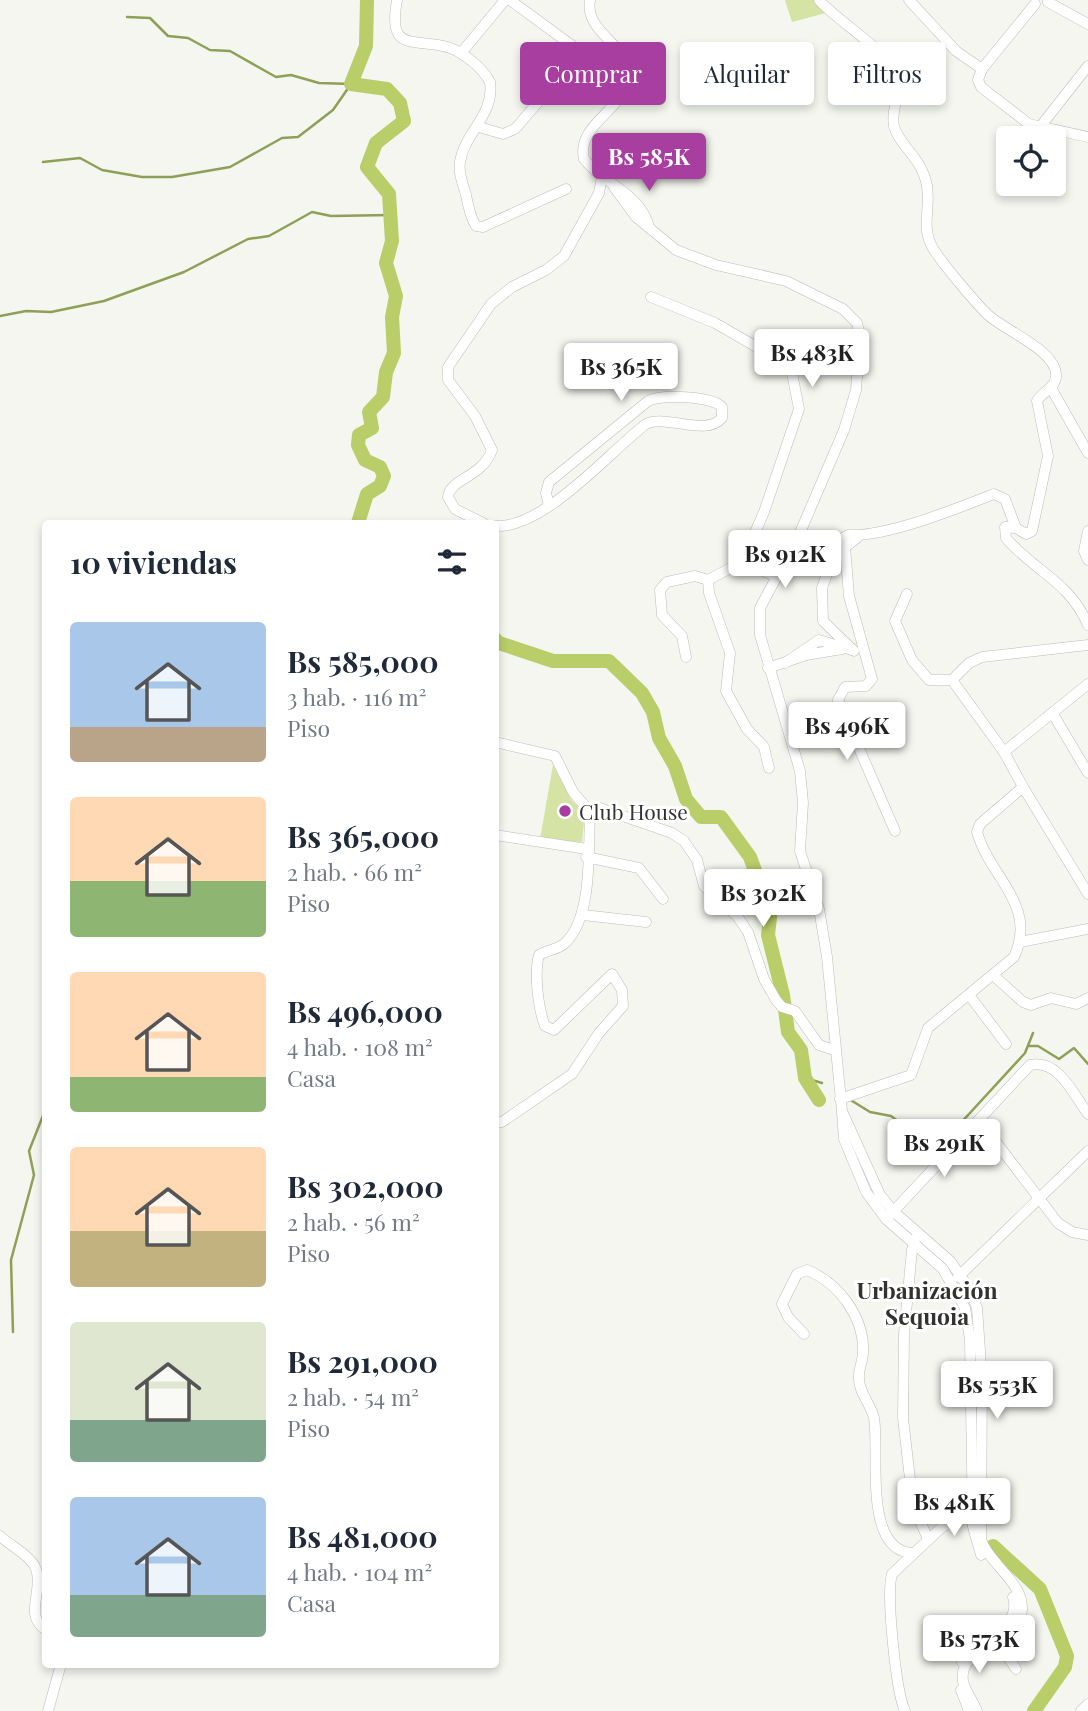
<!DOCTYPE html>
<html lang="es">
<meta charset="utf-8">
<style>
body{margin:0;font-family:"Playfair Display",serif;background:#f2f2f3;color:#1f2937;height:100vh;display:flex;flex-direction:column;font-size:26px;white-space:nowrap}
*{box-sizing:border-box;margin:0}
p{font-size:23px;color:#747a83}
.icon{flex:none;width:38px;height:38px;fill:none;stroke:currentColor;stroke-width:2;stroke-linecap:round;stroke-linejoin:round}
.map{position:relative;flex:1;overflow:hidden}
.side{position:absolute;left:42px;top:520px;width:457px;height:1148px;display:flex;flex-direction:column;background:#fff;border-radius:7px;box-shadow:0 4px 10px #0003}
.side>*{flex:none}
.guide{position:absolute;left:520px;top:42px;width:462px;height:63px;display:flex;gap:14px}
.fabs{position:absolute;left:996px;top:126px;display:grid;gap:14px}
.fabs a{display:grid;place-items:center;width:70px;height:70px;border-radius:7px;background:#fff;box-shadow:0 4px 10px #0003;font-size:35px}
.price{position:absolute;translate:-50% -60px;padding:0 16px;border-radius:7px;background:#fff;color:#222;font-size:23px;line-height:46px;filter:drop-shadow(0 2px 4px #0008)}
.price::after{content:'';position:absolute;left:50%;top:42px;width:21px;height:16px;margin-left:-10px;background:inherit;clip-path:polygon(0 0,100% 0,50% 100%)}
.price.selected{background:#a83e9f;color:#fff}
ul{padding:0;list-style:none}
li{display:flex;align-items:center;gap:21px;height:175px;padding:0 28px}
li span{display:grid;place-items:center;flex:none;width:196px;height:140px;border-radius:7px;color:#555}
li>.icon{margin-inline-start:auto}
span .icon{width:84px;height:84px;fill:#fffc;stroke-width:1}
li b{font-size:30px}
h2{display:flex;justify-content:space-between;align-items:center;height:84px;padding:0 28px;font-size:30px}
.chip{padding:0 24px;border-radius:7px;background:#fff;box-shadow:0 4px 10px #0003;font-size:24px;line-height:63px}
.chip.selected{background:#a83e9f;color:#fff}
.map>svg:first-child{display:block}
</style>
<div class="map">
<svg width="1088" height="1711" viewBox="0 0 1088 1711">
<rect width="100%" height="100%" fill="#f4f6ef"/>
<!-- green -->
<g fill="#d5e3a5">
<path d="M785 0H814L826 13 792 22Z"/>
<path d="M553 765 572 801 585 812 582 842 540 839Z"/>
</g>
<g fill="none" stroke-linecap="round" stroke-linejoin="round">
<!-- stream -->
<g stroke="#909f58" stroke-width="2.5">
<path d="M127 17 150 18 168 36 188 38 210 50 230 51 276 77 291 75 319 83 351 84"/>
<path d="M43 162 80 158 102 170 142 177H172L230 167 282 138 298 137 333 110 351 84"/>
<path d="M0 316 26 311 51 312 104 301 184 272 248 239 269 236 312 212 331 216 390 215"/>
<path d="M1029 1046H1038L1059 1059 1074 1048 1088 1064"/>
<path d="M805 1078 822 1083"/>
<path d="M849 1099 870 1112 891 1116 913 1132 947 1138 1025 1053 1033 1033"/>
<path d="M13 1332 11 1260 34 1175 29 1151 46 1108"/>
</g>
<!-- river -->
<g stroke="#b9cd69" stroke-width="14">
<path d="M358 523 367 494 380 486 384 476 380 467 365 460 358 445 359 435 372 428 369 412 383 397 386 372 394 353 392 317 396 296 386 263 392 241 389 194 367 167 376 143 404 121 400 103 387 89 351 84 366 46 367 0"/>
<path d="M495 639 499 643 553 661H609L642 693 653 712 659 738 675 766 686 799 701 817H721L750 857 760 884 772 900 768 935 783 995 788 1032 801 1050 805 1078 819 1100"/>
<path d="M993 1546 1040 1589 1067 1656 1065 1667 1034 1711"/>
</g>
<!-- minor casing -->
<g stroke="#bbbdb7" stroke-width="11">
<g id="minor">
<path d="M397 0C388 50 409 39 443 46 460 49 482 67 490 82 495 115 464 133 460 162 458 173 463 184 466 195 468 205 470 217 476 226L483 227 566 189"/>
<path d="M590 0C584 35 633 44 628 80 623 110 576 125 584 159 604 185 640 192 649 227"/>
<path d="M819 0C838 22 887 50 896 74 903 92 890 109 894 126 899 146 922 157 927 186 931 211 919 230 936 253 947 269 974 301 987 314 1003 330 1059 351 1056 377 1055 388 1042 392 1037 401L1048 456 1032 531 1026 534 1016 528 1005 499 994 494C956 509 886 537 848 535L839 540 822 588 823 621 854 651"/>
<path d="M909 0 956 51 982 69"/>
<path d="M1048 2 1088 24"/>
<path d="M1035 4 982 69 978 80 981 87 1029 124 1088 137"/>
<path d="M462 52 505 0"/>
<path d="M479 127 503 134 515 129 577 57 574 47 510 0"/>
<path d="M1040 127 1088 66"/>
<path d="M614 187 636 217 676 250 716 265 786 281 843 309 857 323 860 335 856 390 844 430 799 535 760 608V635L800 771 803 803 800 851 819 909 827 957 842 1111 880 1195 893 1211 950 1261 969 1288 977 1308 982 1379 981 1539C989 1564 1023 1582 1022 1609 1022 1644 957 1645 963 1681 965 1691 973 1701 977 1711"/>
<path d="M651 297 715 323 781 361 792 373 799 409 764 512 742 562 775 576"/>
<path d="M1051 388 1088 453"/>
<path d="M483 523 455 509 448 497C450 478 482 478 492 450L475 416 448 380V367L491 304 512 287 546 270 564 256 599 193 602 177"/>
<path d="M495 526C544 529 608 453 646 424 668 414 705 437 722 418V407C712 396 661 394 648 401L549 482 546 493 549 506"/>
<path d="M1016 528 1005 527 1006 538C1034 571 1070 582 1088 625"/>
<path d="M1088 531 1084 551 1088 560"/>
<path d="M857 538 845 547 849 596 872 679 866 686 845 687 838 700 895 831"/>
<path d="M708 580 742 562"/>
<path d="M907 594 895 621 912 660 929 680H952"/>
<path d="M1088 645 982 657 969 663 952 680 1004 752 1088 684"/>
<path d="M686 657 682 636 662 615 660 590 667 582 695 576 708 580 709 593 730 653 726 691 747 729 764 747 769 768"/>
<path d="M785 663 819 640 852 650"/>
<path d="M768 668 806 655 842 649"/>
<path d="M1053 714 1088 773"/>
<path d="M495 742 555 756 573 792 590 812"/>
<path d="M1023 787 1088 894"/>
<path d="M495 835 587 849"/>
<path d="M586 857 639 868 663 899"/>
<path d="M583 915 646 922"/>
<path d="M1020 942 1088 929"/>
<path d="M993 975 1023 1002 1031 1005 1051 998 1076 1004 1088 998"/>
<path d="M969 995 1006 1044"/>
<path d="M840 1099 911 1075 928 1028 1014 957C1038 905 990 878 977 832L980 824 1023 787 1004 752"/>
<path d="M842 1112 844 1139 866 1192 886 1219 943 1269 965 1308 970 1340 973 1527 981 1555"/>
<path d="M979 1120 1058 1223 1072 1232 1088 1235"/>
<path d="M495 1123 502 1122 572 1074 599 1033 623 1006 622 990 612 974 554 1030 545 1026C538 1008 534 973 539 955 547 950 556 950 564 944 593 919 588 851 590 815L597 807 672 833 684 841 697 860 704 886 737 916 748 932 764 979 776 1000 782 1007 795 1011 819 1045 834 1050"/>
<path d="M891 1214 1030 1065C1059 1059 1073 1094 1088 1114"/>
<path d="M915 1239 912 1250 904 1334 903 1418 913 1505 928 1539"/>
<path d="M958 1277 1088 1151"/>
<path d="M804 1334 788 1317 782 1304 797 1274 807 1270C839 1283 865 1318 863 1353 863 1361 858 1370 859 1379 859 1393 871 1404 874 1418 880 1451 862 1553 914 1553"/>
<path d="M0 1536C11 1546 31 1556 36 1569 44 1590 23 1616 46 1630"/>
<path d="M995 1638 1016 1669"/>
<path d="M962 1662C975 1638 1023 1630 1013 1597"/>
<path d="M961 1690 969 1711"/>
<path d="M48 1711 61 1664"/>
<path d="M905 1711C896 1692 886 1594 892 1574L941 1528 976 1505"/>
<path d="M1081 1711 1088 1704"/>
</g>
</g>
<!-- minor -->
<use href="#minor" stroke="#fff" stroke-width="10"/>
</g>
<!-- markers -->
<circle fill="#a83e9f" stroke="#fff" stroke-width="2.5" cx="565" cy="811" r="7"/>
<g text-anchor="middle" dominant-baseline="central" stroke-width="6" stroke-linejoin="round" paint-order="stroke">
<!-- poi labels -->
<g font-size="21" fill="#323330" stroke="#fff" text-anchor="start">
<text x="579" y="811">Club House</text>
</g>
<!-- neighbourhood labels -->
<g font-size="23" font-weight="bold" fill="#323330" stroke="#fff">
<text x="927" y="1289">Urbanización<tspan x="927" dy="26">Sequoia</tspan></text>
</g>
</g>
</svg>
<div class="fabs">
<a><svg class="icon" aria-label="locate" viewBox="0 0 24 24"><circle cx="12" cy="12" r="6"/><path d="M12 2v4M12 18v4M2 12h4M18 12h4"/></svg></a>
</div>
<b class="price selected" style="left:649px;top:193px">Bs 585K</b>
<b class="price" style="left:812px;top:389px">Bs 483K</b>
<b class="price" style="left:621px;top:403px">Bs 365K</b>
<b class="price" style="left:785px;top:590px">Bs 912K</b>
<b class="price" style="left:847px;top:762px">Bs 496K</b>
<b class="price" style="left:763px;top:929px">Bs 302K</b>
<b class="price" style="left:944px;top:1179px">Bs 291K</b>
<b class="price" style="left:997px;top:1421px">Bs 553K</b>
<b class="price" style="left:954px;top:1538px">Bs 481K</b>
<b class="price" style="left:979px;top:1675px">Bs 573K</b>
<div class="guide">
<a class="chip selected">Comprar</a>
<a class="chip">Alquilar</a>
<a class="chip">Filtros</a>
</div>
<section class="side">
<h2>10 viviendas<svg class="icon" aria-label="filters" viewBox="0 0 24 24"><path d="M4 7h16M4 17h16"/><circle cx="9" cy="7" r="2"/><circle cx="15" cy="17" r="2"/></svg></h2>
<ul>
<li><span style="background:linear-gradient(#a9c7e8 75%,#b9a48a 0)"><svg class="icon" aria-label="home" viewBox="0 0 24 24"><path d="M3 11l9-7 9 7M6 9v11h12V9"/></svg></span><div><b>Bs 585,000</b><p>3 hab. · 116 m²</p><p>Piso</p></div></li>
<li><span style="background:linear-gradient(#ffd9b3 60%,#8fb573 0)"><svg class="icon" aria-label="home" viewBox="0 0 24 24"><path d="M3 11l9-7 9 7M6 9v11h12V9"/></svg></span><div><b>Bs 365,000</b><p>2 hab. · 66 m²</p><p>Piso</p></div></li>
<li><span style="background:linear-gradient(#ffd9b3 75%,#8fb573 0)"><svg class="icon" aria-label="home" viewBox="0 0 24 24"><path d="M3 11l9-7 9 7M6 9v11h12V9"/></svg></span><div><b>Bs 496,000</b><p>4 hab. · 108 m²</p><p>Casa</p></div></li>
<li><span style="background:linear-gradient(#ffd9b3 60%,#c2b280 0)"><svg class="icon" aria-label="home" viewBox="0 0 24 24"><path d="M3 11l9-7 9 7M6 9v11h12V9"/></svg></span><div><b>Bs 302,000</b><p>2 hab. · 56 m²</p><p>Piso</p></div></li>
<li><span style="background:linear-gradient(#dfe7d0 70%,#7fa58c 0)"><svg class="icon" aria-label="home" viewBox="0 0 24 24"><path d="M3 11l9-7 9 7M6 9v11h12V9"/></svg></span><div><b>Bs 291,000</b><p>2 hab. · 54 m²</p><p>Piso</p></div></li>
<li><span style="background:linear-gradient(#a9c7e8 70%,#7fa58c 0)"><svg class="icon" aria-label="home" viewBox="0 0 24 24"><path d="M3 11l9-7 9 7M6 9v11h12V9"/></svg></span><div><b>Bs 481,000</b><p>4 hab. · 104 m²</p><p>Casa</p></div></li>
</ul>
</section>
</div>
